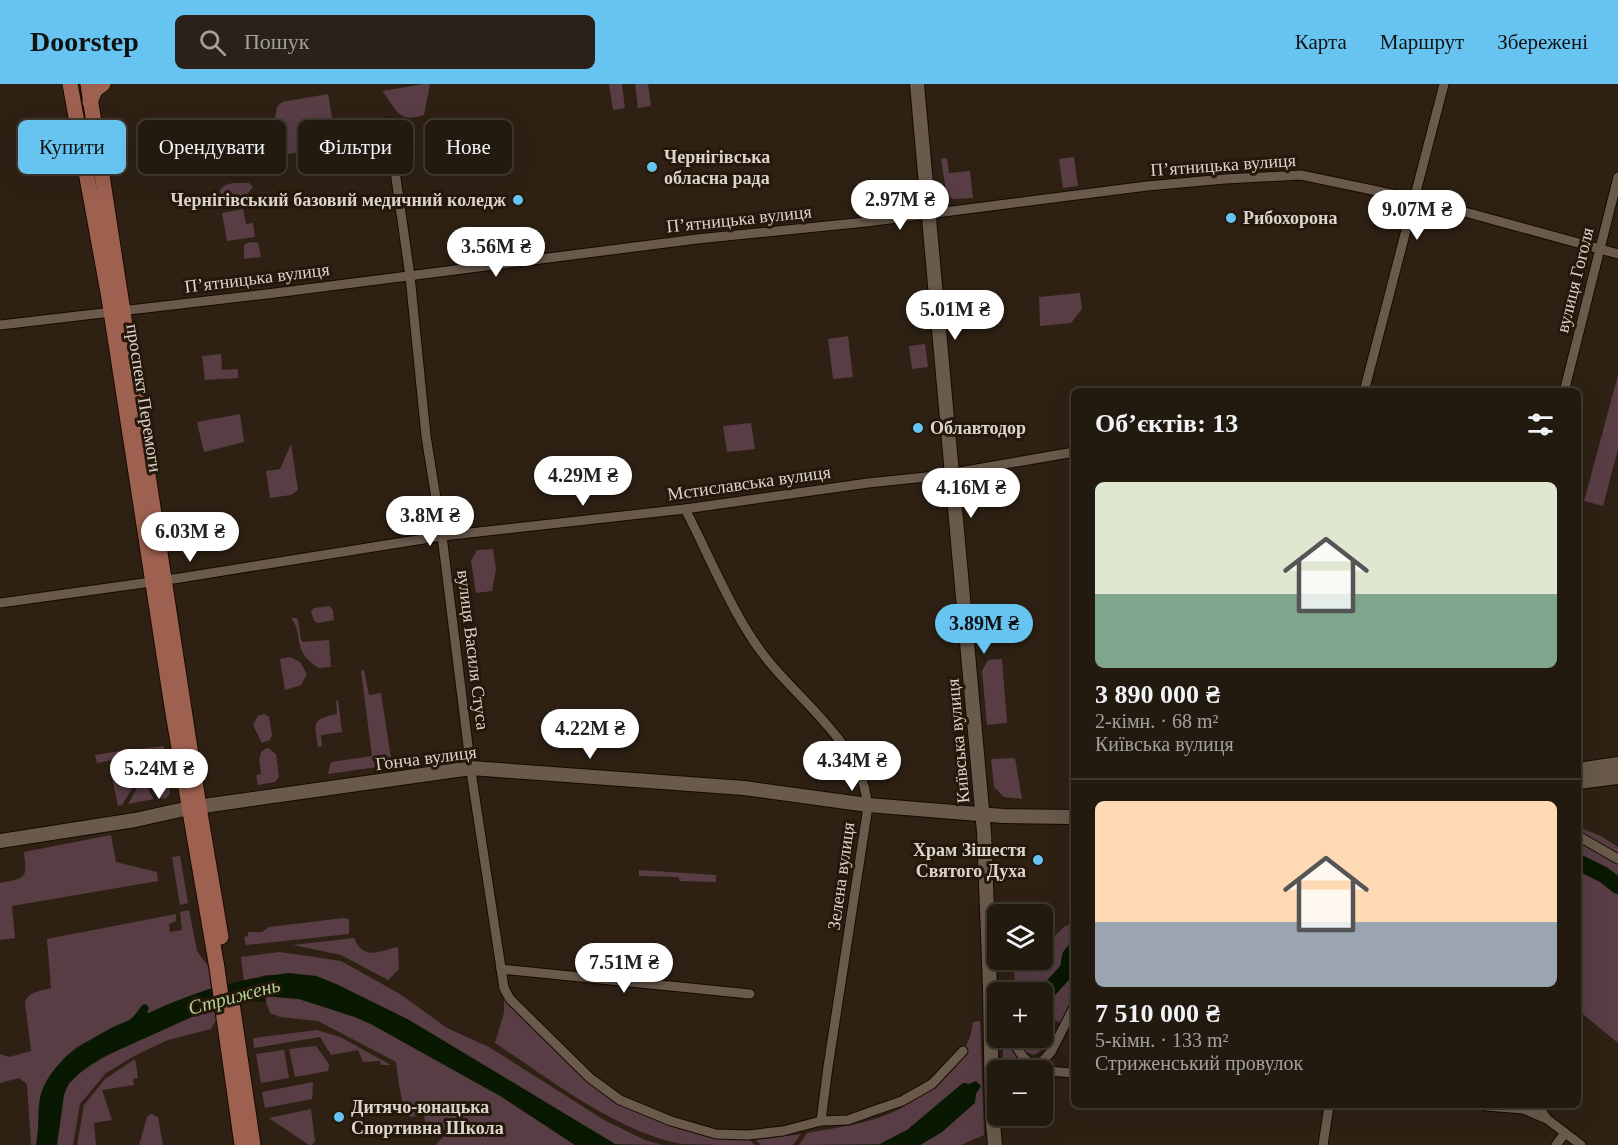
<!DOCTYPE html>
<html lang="uk">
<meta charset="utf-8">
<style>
body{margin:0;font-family:Georgia,serif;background:#2a2218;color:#f1f3f6;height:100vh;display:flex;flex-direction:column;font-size:22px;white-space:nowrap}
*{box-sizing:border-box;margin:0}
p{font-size:20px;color:#a2a09e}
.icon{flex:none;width:33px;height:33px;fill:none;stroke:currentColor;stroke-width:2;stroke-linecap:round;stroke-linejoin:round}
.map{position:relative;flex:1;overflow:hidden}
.details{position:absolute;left:1071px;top:304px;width:510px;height:720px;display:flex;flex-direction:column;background:#22190f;border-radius:9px;box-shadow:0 6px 24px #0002,0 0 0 2px #3f382f}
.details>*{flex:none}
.banner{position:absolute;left:18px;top:36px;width:570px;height:54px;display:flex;gap:12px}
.fabs{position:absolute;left:987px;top:820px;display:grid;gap:12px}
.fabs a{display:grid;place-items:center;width:66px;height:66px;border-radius:9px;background:#22190f;box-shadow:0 6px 24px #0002,0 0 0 2px #3f382f;font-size:30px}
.price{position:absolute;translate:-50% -51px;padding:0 14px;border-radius:21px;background:#fff;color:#222;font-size:20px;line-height:39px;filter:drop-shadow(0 2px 3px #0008)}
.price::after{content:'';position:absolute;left:50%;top:36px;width:18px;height:14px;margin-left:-9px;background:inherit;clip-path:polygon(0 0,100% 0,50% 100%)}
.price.current{background:#67c4f0;color:#111}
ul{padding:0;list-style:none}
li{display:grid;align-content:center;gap:12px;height:318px;padding:0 24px}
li+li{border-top:2px solid #3f382f}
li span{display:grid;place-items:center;height:186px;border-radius:9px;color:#555}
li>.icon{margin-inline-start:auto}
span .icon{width:108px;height:108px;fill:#fffc;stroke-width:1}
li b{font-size:26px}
h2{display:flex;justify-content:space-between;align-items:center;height:72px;padding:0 24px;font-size:26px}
.pill{padding:0 21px;border-radius:9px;background:#22190f;box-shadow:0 6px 24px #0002,0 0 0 2px #3f382f;font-size:21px;line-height:54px}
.pill.current{background:#67c4f0;color:#111}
header{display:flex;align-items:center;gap:36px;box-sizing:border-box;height:84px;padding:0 30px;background:#67c4f0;color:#111}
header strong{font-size:28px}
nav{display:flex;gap:33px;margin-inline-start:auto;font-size:21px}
.search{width:420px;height:54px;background:#2a2218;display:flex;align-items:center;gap:15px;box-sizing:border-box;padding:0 21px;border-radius:9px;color:#a2a09e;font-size:22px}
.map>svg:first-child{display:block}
</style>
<header>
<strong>Doorstep</strong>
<div class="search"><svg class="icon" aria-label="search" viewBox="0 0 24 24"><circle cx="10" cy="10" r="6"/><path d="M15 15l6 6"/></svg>Пошук</div>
<nav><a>Карта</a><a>Маршрут</a><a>Збережені</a></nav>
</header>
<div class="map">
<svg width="1618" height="1061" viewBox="0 0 1618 1061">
<rect width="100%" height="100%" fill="#2e2114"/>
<!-- green -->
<g fill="#583d45">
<path d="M424 0H430L424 31C396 40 397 24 382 7Z"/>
<path d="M609 0H622L625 24 613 26Z"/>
<path d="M635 0H648L651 22 638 24Z"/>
<path d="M328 10 333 39 307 42 309 51 314 56H335L336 60 327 63 266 74 263 51 272 49 277 23 282 18Z"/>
<path d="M1074 73 1078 102 1063 104 1059 75Z"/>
<path d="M947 74 949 89 970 87 973 114 952 115 946 107 941 75Z"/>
<path d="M233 99H249L253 103 241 117 221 120 220 106 225 101Z"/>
<path d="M243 125 246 140 253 139 255 153 227 157 222 129Z"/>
<path d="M249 158 258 159 261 173 244 175V161Z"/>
<path d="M1080 209 1082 225 1071 239 1040 242 1039 213Z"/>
<path d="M848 252 853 293 833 295 828 255Z"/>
<path d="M925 260 928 283 912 285 909 262Z"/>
<path d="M221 270 222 286 238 285V294L205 296 202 272Z"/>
<path d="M1618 291V365L1603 422 1584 417Z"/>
<path d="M240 330 244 358 204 368 197 338Z"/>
<path d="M751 339 755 365 727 368 723 342Z"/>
<path d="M291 360 298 406 291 411 270 414 266 387 280 385Z"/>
<path d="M493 465 496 485 492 507 476 509 471 477 477 466Z"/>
<path d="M329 522 333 526 334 536 318 539 314 537 311 528 314 524Z"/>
<path d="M291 534H296L298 536 301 556 303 558 329 556 331 583 319 584C290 566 305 552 291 534Z"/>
<path d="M290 573 300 578 307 590 301 601 285 606 280 575Z"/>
<path d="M1002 575 1007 639 987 641 982 587 988 576Z"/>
<path d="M364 586 369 611 381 609 392 681 328 690 331 678 372 672 361 587Z"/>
<path d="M338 616 342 648 321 651 322 662 318 663C315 638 310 636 337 630L336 617Z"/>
<path d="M264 630 269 633 272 651 270 656 262 659 253 641 258 632Z"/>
<path d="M164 662 166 680 148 682 131 666Z"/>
<path d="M268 664 276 670 279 693 275 698 258 701 256 691 261 690C260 680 256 667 268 664Z"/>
<path d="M126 666 127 673 97 679 95 671Z"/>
<path d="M1015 674 1022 715 1004 713 994 703 991 675Z"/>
<path d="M168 687 170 710 165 715 159 714 145 692V691Z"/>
<path d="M136 691 138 695 122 721 118 722 112 694Z"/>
<path d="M142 696 154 715 128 720Z"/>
<path d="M1578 743 1601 752 1618 763V959L1578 926Z"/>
<path d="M111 751 116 778 157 788 158 797 12 822 15 854 0 856V799C27 794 27 795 24 768Z"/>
<path d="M180 772 188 819 180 821 172 773Z"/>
<path d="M639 786 716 791V798L680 797 678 793 639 792Z"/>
<path d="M189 826 197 867 208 882 211 904 113 943 75 964 64 974 43 1004 36 1061H31L27 1000 19 994 0 999V970L9 973 31 967 25 918C29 907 42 907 51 904L47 855 176 830V837L169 840 170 848 182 846 180 828Z"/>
<path d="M344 834 349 835V850L246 861 244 853 248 852V848H262L269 843Z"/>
<path d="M1074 839V916L1061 939 1043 931 1042 909H1015L1014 876 1025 878 1028 876H1042L1043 863 1065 842Z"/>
<path d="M354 854C364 878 381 866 398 863L399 885 388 896 341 871 293 861Z"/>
<path d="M280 868 341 877 400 910 447 944 489 963 604 1036 645 1056 663 1061 615 1060 409 936 336 900 316 892 266 891 244 898 241 873Z"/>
<path d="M264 912 299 915 355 933 371 940 502 1013 575 1061H436L448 1047 425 1038 424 1031 411 1033 405 1030 399 1001 396 978 318 937 280 933 270 929Z"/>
<path d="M504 914 567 978 587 996 617 1018 748 1055 755 1061C734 1061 700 1061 681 1060 612 1045 553 997 495 959L504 929Z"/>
<path d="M214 923 216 936 211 945 168 956 136 971 106 989 80 1020 73 1061H57C59 1045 59 1016 68 1002 84 974 182 938 214 923Z"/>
<path d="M980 937 984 1051 961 1061H920L942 1048 969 1000 963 999 907 1046 880 1060 799 1061 807 1049C840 1043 876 1039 905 1022 919 1013 932 999 943 988 962 968 969 965 973 938Z"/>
<path d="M1043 939 1055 944C1051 957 1046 963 1035 971L1021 967 1015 954H1028L1031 957 1036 958 1039 954H1042Z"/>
<path d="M317 946 340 953 391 981H381L380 977 363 978 358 966 331 971 320 953 254 964 253 954Z"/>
<path d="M1003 954 1020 977 1019 987H1003Z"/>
<path d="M316 962 329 980 328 987 295 993 289 965Z"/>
<path d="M284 966 289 994 261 999 256 970Z"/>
<path d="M135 975 138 994 133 995 134 1001 102 1006 112 1036 94 1039 96 1061H77L84 1021 105 995Z"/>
<path d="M313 998 312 1015 265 1024 262 1008Z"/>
<path d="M311 1025 315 1057 312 1061H309L269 1034Z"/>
<path d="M151 1030 158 1033 163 1061H139L147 1033Z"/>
<path d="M801 1050 793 1061H761L756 1056Z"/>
</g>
<!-- water -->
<g fill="#091800">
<path d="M289 889 316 892 336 900 409 936 615 1060 620 1061H575L502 1013 371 940 355 933 299 915 265 912 266 918 246 916 214 923 103 973 83 986 68 1000 64 1011 57 1061H36C41 1042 35 1020 44 1002 58 973 83 960 110 945 128 935 129 941 142 921L146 920 149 924 147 929H149C193 908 241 894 289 889Z"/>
<path d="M976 997 981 1002 976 1010 975 1019 942 1048 920 1061H878L907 1046 963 999 969 1000Z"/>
</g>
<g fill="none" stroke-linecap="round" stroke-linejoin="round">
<!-- river -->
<g stroke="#091800" stroke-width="16">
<path d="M1578 778 1604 791 1618 802"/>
<path d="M1042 914 1068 885 1070 872 1074 867"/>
</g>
<!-- street casing -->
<g stroke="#160a01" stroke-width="11">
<g id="street">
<path d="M388 38 410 192 426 352 442 452 472 694 504 904 510 915 590 994 620 1016 671 1037 716 1050 748 1051 783 1047 821 1037 848 1036 873 1027 902 1017 932 1000 963 967"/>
<path d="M0 241 267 210 697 155 866 138 1147 102 1225 95 1301 91 1425 117 1618 170"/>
<path d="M1364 308 1444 0"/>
<path d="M1564 308 1618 93"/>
<path d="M685 425C705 463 721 503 743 540 750 552 758 564 766 574 800 618 871 668 867 729L828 983 821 1037"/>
<path d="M0 519 180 494 442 452 685 425 868 399 936 392 1074 368"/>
<path d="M1578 752 1618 775"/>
<path d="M501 885 750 910"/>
<path d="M1013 954C1024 986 1044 987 1074 989"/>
<path d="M1036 984 1051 968 1074 923"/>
<path d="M1486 1022 1523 1025 1547 1035 1581 1061"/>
<path d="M1538 1022 1547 1035"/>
<path d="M1323 1061 1329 1022"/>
<path d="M1556 1061 1565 1049"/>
</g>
</g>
<!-- secondary casing -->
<g stroke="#160a01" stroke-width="16">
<g id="secondary">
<path d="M917 0 984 748 990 904 992 1029 995 1061"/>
<path d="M1578 686 1618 680"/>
<path d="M1578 698 1618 693"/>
<path d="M0 757 135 736 189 724 471 684 744 704 868 721 1003 732 1074 733"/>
</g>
</g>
<!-- primary casing -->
<g stroke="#160a01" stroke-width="17">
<g id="primary">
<path d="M70 0 109 214 173 629 217 884 242 1061"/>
<path d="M88 0 199 723 221 853"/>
<path d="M90 18 95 6 103 0"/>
<path d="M232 919 253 1061"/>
</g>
</g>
<!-- street -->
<use href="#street" stroke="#695a4b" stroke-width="9"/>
<!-- secondary -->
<use href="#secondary" stroke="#695a4b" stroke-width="14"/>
<!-- primary -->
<use href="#primary" stroke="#9e6150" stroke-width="15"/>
</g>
<!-- markers -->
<g fill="#67c4f0" stroke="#24180b" stroke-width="2">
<circle cx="652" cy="83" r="6"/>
<circle cx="518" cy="116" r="6"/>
<circle cx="1231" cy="134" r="6"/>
<circle cx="918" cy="344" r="6"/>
<circle cx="1038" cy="776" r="6"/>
<circle cx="339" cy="1033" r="6"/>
</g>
<g text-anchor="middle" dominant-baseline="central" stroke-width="6" stroke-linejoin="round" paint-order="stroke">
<!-- poi labels -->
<g font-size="18" font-weight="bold" fill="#dcd3cb" stroke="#24180b" text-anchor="start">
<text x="664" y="73">Чернігівська<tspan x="664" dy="21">обласна рада</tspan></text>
<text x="506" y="116" text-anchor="end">Чернігівський базовий медичний коледж</text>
<text x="1243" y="134">Рибохорона</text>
<text x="930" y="344">Облавтодор</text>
<text x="1026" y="766" text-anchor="end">Храм Зішестя<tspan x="1026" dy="21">Святого Духа</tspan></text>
<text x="351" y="1023">Дитячо-юнацька<tspan x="351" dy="21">Спортивна Школа</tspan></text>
</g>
<!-- street labels -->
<g font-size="18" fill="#dcd3cb" stroke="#24180b">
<text transform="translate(1223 81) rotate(-4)">Пʼятницька вулиця</text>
<text transform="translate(739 135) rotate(-6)">Пʼятницька вулиця</text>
<text transform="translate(257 194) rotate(-7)">Пʼятницька вулиця</text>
<text transform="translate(1575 196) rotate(-76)">вулиця Гоголя</text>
<text transform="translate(144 314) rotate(81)">проспект Перемоги</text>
<text transform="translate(749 399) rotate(-8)">Мстиславська вулиця</text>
<text transform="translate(473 566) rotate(83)">вулиця Василя Стуса</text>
<text transform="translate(958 657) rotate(-95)">Київська вулиця</text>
<text transform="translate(426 674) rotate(-7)">Гонча вулиця</text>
<text transform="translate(841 792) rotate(-82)">Зелена вулиця</text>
</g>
<!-- water labels -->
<g font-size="20" font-style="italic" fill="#b0d196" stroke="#24180b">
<text transform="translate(234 912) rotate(-15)">Стрижень</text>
</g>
</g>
</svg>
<div class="fabs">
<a><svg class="icon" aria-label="layers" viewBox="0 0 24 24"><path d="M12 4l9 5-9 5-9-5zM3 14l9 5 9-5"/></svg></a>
<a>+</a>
<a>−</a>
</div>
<b class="price" style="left:900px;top:147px">2.97M ₴</b>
<b class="price" style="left:1417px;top:157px">9.07M ₴</b>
<b class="price" style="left:496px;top:194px">3.56M ₴</b>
<b class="price" style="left:955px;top:257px">5.01M ₴</b>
<b class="price" style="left:583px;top:423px">4.29M ₴</b>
<b class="price" style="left:971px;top:435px">4.16M ₴</b>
<b class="price" style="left:430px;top:463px">3.8M ₴</b>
<b class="price" style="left:190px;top:479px">6.03M ₴</b>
<b class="price current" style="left:984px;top:571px">3.89M ₴</b>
<b class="price" style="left:590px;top:676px">4.22M ₴</b>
<b class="price" style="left:852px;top:708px">4.34M ₴</b>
<b class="price" style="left:159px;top:716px">5.24M ₴</b>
<b class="price" style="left:624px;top:910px">7.51M ₴</b>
<div class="banner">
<a class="pill current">Купити</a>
<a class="pill">Орендувати</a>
<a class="pill">Фільтри</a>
<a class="pill">Нове</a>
</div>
<section class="details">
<h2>Об’єктів: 13<svg class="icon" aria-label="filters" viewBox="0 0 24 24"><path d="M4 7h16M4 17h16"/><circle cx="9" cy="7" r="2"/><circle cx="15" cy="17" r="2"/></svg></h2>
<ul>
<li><span style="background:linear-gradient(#dfe7d0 60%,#7fa58c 0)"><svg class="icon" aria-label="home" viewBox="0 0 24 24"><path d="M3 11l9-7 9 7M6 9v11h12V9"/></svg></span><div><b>3 890 000 ₴</b><p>2-кімн. · 68 m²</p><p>Київська вулиця</p></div></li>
<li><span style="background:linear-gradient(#ffd9b3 65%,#9aa5b1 0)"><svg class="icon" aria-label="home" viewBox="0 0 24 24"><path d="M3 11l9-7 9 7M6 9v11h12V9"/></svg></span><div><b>7 510 000 ₴</b><p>5-кімн. · 133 m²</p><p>Стриженський провулок</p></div></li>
</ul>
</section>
</div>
